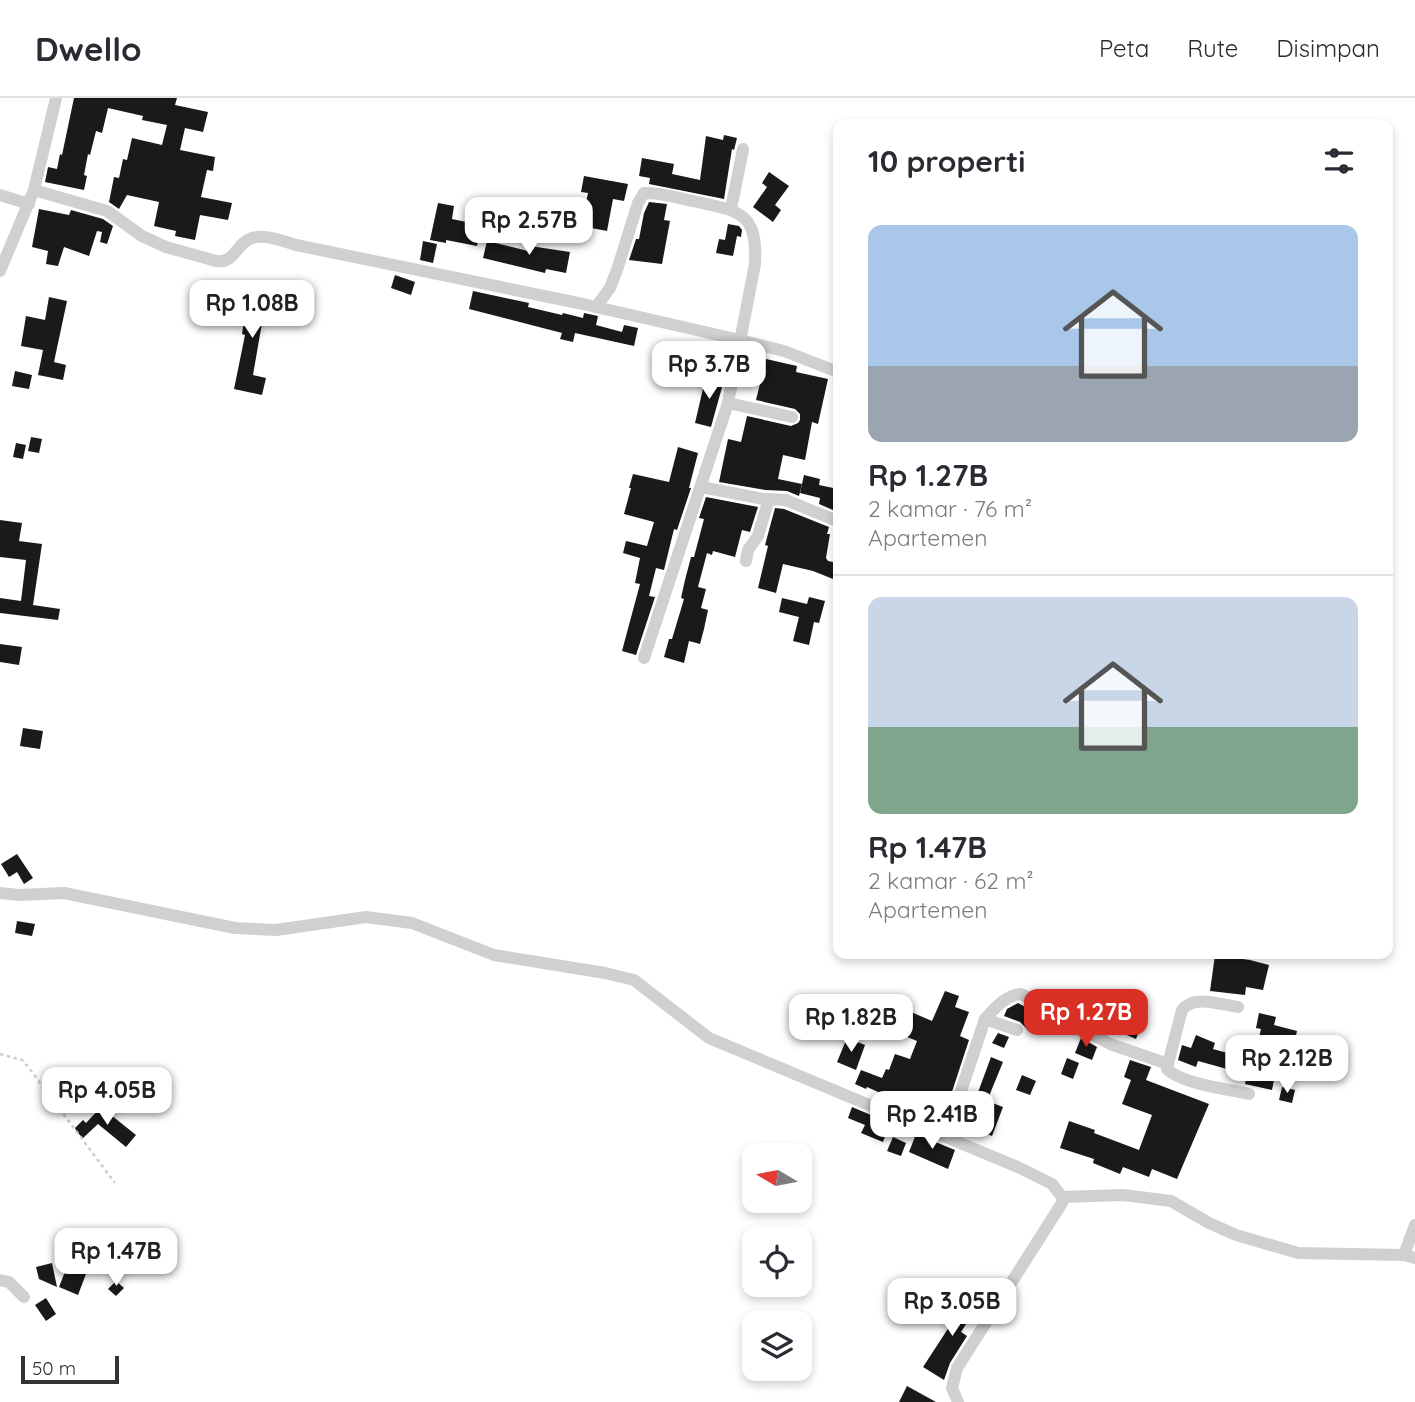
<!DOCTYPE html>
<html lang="id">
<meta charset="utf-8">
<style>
body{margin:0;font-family:Quicksand,sans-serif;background:#f7f7f7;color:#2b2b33;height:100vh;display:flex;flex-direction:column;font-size:26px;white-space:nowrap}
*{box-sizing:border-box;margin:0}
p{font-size:23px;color:#7c7c81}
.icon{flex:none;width:38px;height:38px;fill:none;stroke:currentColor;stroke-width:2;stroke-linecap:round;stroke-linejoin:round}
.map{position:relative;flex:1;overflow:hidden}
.panel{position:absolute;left:833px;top:21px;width:560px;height:840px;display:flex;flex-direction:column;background:#fff;border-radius:14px;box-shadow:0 4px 10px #0003}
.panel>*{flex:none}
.needle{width:46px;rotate:280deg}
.fabs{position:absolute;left:742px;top:1045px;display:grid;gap:14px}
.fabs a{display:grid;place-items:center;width:70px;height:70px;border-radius:14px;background:#fff;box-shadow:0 4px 10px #0003;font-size:35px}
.scale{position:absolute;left:21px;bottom:18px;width:98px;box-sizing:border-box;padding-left:7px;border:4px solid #333;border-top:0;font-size:19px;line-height:24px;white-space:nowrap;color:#333;-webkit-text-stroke:5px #fff;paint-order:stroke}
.price{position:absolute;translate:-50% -60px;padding:0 16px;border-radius:14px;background:#fff;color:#222;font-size:23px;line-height:46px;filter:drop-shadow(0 2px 4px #0008)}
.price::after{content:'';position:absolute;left:50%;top:42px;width:21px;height:16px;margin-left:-10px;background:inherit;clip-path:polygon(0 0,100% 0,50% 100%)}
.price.active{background:#d93025;color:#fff}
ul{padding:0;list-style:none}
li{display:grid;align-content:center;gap:14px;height:371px;padding:0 35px}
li+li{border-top:2px solid #e1e1e2}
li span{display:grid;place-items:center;height:217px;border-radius:14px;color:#555}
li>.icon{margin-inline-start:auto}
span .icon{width:126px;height:126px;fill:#fffc;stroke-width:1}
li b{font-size:30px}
h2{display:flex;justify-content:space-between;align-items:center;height:84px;padding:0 35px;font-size:30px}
header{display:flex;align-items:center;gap:42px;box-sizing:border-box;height:98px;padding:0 35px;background:#fff;border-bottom:2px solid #e1e1e2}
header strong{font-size:33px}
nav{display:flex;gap:38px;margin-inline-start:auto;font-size:24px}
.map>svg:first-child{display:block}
</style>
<header>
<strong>Dwello</strong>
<nav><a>Peta</a><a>Rute</a><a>Disimpan</a></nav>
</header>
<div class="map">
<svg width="1415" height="1304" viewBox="0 0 1415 1304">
<rect width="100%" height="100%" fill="#fff"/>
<!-- building -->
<g fill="#1a1a1a">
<path d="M74 0H177L175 7 208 14 203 34 185 30 180 52 215 59 213 73 207 72 201 99 232 105 228 122 200 117 195 142 175 138 176 133 154 128 159 104 127 97 119 111 109 104 114 79 119 80 123 61 127 62 132 40 162 47 167 27 142 22 143 18 108 10 102 35 96 33 90 57 88 56 84 77 87 78 84 92 45 84 48 69 57 71 60 56 62 57Z"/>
<path d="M724 37 737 40 734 52 732 51 724 101 649 86 650 80 639 78 642 60 674 66 672 76 700 82 706 38 723 42Z"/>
<path d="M769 74 789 88 775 107 781 112 773 124 753 109 767 89 762 85Z"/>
<path d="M584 78 628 86 624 103 613 101 607 133 581 128 588 95 581 94Z"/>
<path d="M649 104 667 106 664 122 670 123 662 166 629 162 636 141H639L644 115Z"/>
<path d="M438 105 454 108 452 121 481 127 477 148 446 142V145L430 142Z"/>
<path d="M39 111 69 117 71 112 103 121 113 128 107 146 100 144 102 134 97 133 89 158 64 149 58 168 46 166 48 153 32 149Z"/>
<path d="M728 126 739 128 742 132 741 139 737 138 733 158 716 155 719 141 725 142Z"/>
<path d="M423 143 437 146 433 165 420 162Z"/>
<path d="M487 143 528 153 530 148 570 154 566 175 546 171 545 175 483 160Z"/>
<path d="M395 177 415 184 411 197 391 190Z"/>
<path d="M250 185 272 190 263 219 253 277 266 280 262 297 234 291 245 237 242 236Z"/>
<path d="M473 193 529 205 528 209 562 217 563 215 583 220 584 215 598 218 596 227 622 234 624 227 638 230 634 248 575 235 573 244 560 241 562 235 469 211Z"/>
<path d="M49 199 67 203 54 264 66 267 63 282 38 277 43 252 21 248 26 218 45 222Z"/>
<path d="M752 254 765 257 762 268 749 264Z"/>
<path d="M766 261 797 268 796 274 828 281 818 326 812 324 805 362 783 357 778 381 802 386 799 398 787 393 765 392 719 384 728 341 741 344 747 318 791 328 798 325 800 322V316L795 311 756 302Z"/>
<path d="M15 273 32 277 29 291 12 288Z"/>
<path d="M706 278 724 282 711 329 695 325Z"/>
<path d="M31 339 42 341 39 355 28 353Z"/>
<path d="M16 345 26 347 23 361 13 359Z"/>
<path d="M678 349 698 355 689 390H691L677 432 674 431 664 472 656 470 649 498 655 499 636 557 622 553 640 486 635 485 640 460 623 455 626 443 647 448 654 424 624 416 631 390H629L633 376 669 384Z"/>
<path d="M804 377 820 381 819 387 838 391V408L834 407 833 412 819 406 820 400 800 395Z"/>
<path d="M706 399 758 409 750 434 742 432 735 459 713 453 712 457 707 455 698 489 706 491 701 510 708 512 704 531 700 546 689 543 684 565 664 559 669 541H672L684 501 681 500 685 482 691 459H694L704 421 699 420Z"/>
<path d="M775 410 784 411 829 429 827 436H830L826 460 828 463 838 465V483L813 473 783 466 776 495 758 490 768 448 765 447Z"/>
<path d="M0 422 22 425 19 443 42 446 33 507 60 511 58 522 0 515V500L21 503 26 462 0 459Z"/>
<path d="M809 499 825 503 819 525 814 524 809 547 793 543 799 519 779 514 782 500 807 506Z"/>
<path d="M0 546 22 549 19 567 0 564Z"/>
<path d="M23 630 43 633 40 651 20 648Z"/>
<path d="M17 756 33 780 24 786 17 774 9 779 1 766Z"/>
<path d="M17 823 35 826 32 838 15 835Z"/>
<path d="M1215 857 1250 862 1269 867 1263 892 1246 889 1245 897 1210 893Z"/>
<path d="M945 893 959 898 955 909 969 914 960 938 969 942 944 1018 914 1010 867 989 866 991 855 986 861 972 882 980 886 971 889 972 895 956 910 961 917 943 902 937 911 914 932 923Z"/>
<path d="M1018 905 1036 915 1029 933 1020 924 1004 918 1007 911Z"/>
<path d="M1101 905 1121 913 1124 906 1146 915 1136 941 1108 929H1105L1103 932 1092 926Z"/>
<path d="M1259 915 1276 919 1274 927 1297 933 1292 955 1312 960 1310 970 1278 962 1272 992 1245 986 1249 967 1252 968 1261 931 1256 930Z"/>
<path d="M998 935 1009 939 1004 950 992 945Z"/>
<path d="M1196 937 1215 945 1213 951 1231 956 1227 971 1198 963 1196 969 1178 962 1182 947 1191 950Z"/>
<path d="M847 940 865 947 856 972 837 964Z"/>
<path d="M1081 940 1097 949 1092 962 1075 955Z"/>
<path d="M991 959 1003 964 987 1003 1003 1009 992 1038 966 1027Z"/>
<path d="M1067 960 1079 965 1073 981 1061 976Z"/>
<path d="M1130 962 1151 969 1146 982 1209 1006 1177 1081 1152 1071 1149 1079 1123 1069 1120 1076 1093 1065 1094 1061 1060 1050 1069 1023 1095 1032 1094 1035 1139 1052 1152 1017 1122 1006 1131 982 1124 979Z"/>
<path d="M1022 977 1036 983 1030 997 1016 992Z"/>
<path d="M1282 989 1295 992 1292 1005 1279 1002Z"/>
<path d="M101 1009 136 1037 126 1049 98 1026 83 1040 77 1034 75 1030 83 1022 86 1025Z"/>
<path d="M852 1009 890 1025 883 1044 861 1035 865 1027 848 1020Z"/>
<path d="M916 1036 955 1052 948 1071 909 1054Z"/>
<path d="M893 1039 906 1045 901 1058 887 1053Z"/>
<path d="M144 1143 152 1151 142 1162 133 1155Z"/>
<path d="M70 1161 89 1168 78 1197 59 1189Z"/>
<path d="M52 1165 57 1189 39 1181 36 1169Z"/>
<path d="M116 1183 124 1190 116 1198 108 1191Z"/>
<path d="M964 1195 980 1204 961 1234 967 1238 950 1265 944 1282 923 1269 953 1223 949 1220Z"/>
<path d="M46 1200 56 1216 46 1223 35 1207Z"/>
<path d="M907 1288 936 1304H899Z"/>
</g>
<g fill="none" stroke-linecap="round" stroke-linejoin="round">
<!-- path -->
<path stroke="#cdcdcd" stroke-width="2.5" stroke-dasharray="3.5 3.5" stroke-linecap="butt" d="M0 956 22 962 29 970 115 1085"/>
<!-- street -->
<g stroke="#d0d0d0" stroke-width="12">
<path d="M34 92 107 113 142 138 166 149 216 163C235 166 236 145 252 140 266 136 282 143 296 147L583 206 740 242 784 253 838 274"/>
<path d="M0 97 29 106"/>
<path d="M731 111 743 51"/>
<path d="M0 173 34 92 56 0"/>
<path d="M596 209 610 190 618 169 638 105 644 95C660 94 677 100 693 103 738 113 758 113 755 166L728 305 644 560"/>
<path d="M728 305 792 319"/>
<path d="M701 389 764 401 786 402 837 423"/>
<path d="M746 463 748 452 758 438 769 401"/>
<path d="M0 795 19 797 64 795 235 830 276 832 366 819 412 825 494 857 605 875 634 882 709 940 1020 1070 1052 1086 1062 1099V1105L957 1270 952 1290 958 1304"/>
<path d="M985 921C995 910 1006 897 1021 896L1110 946 1168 966 1182 912C1194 896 1221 907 1238 909"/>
<path d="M1168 966 1167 971C1182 986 1227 991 1249 996"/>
<path d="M946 1038 985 921 1017 932"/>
<path d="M1062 1099 1123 1097 1171 1103 1209 1125 1236 1137 1298 1155 1404 1157 1415 1160"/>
<path d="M1404 1157 1415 1127"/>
<path d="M0 1182 9 1184 24 1199"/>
</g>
</g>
</svg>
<div class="fabs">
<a><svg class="needle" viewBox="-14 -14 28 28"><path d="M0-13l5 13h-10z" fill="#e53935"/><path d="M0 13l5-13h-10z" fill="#7c7c81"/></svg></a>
<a><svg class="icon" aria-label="locate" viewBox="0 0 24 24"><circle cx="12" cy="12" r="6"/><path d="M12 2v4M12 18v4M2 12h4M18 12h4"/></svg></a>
<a><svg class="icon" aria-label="layers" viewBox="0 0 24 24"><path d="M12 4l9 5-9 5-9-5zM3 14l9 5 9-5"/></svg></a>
</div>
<div class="scale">50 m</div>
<b class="price" style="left:529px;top:159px">Rp 2.57B</b>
<b class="price" style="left:252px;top:242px">Rp 1.08B</b>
<b class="price" style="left:709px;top:303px">Rp 3.7B</b>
<b class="price active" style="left:1086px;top:951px">Rp 1.27B</b>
<b class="price" style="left:851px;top:956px">Rp 1.82B</b>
<b class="price" style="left:1287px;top:997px">Rp 2.12B</b>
<b class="price" style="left:107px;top:1029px">Rp 4.05B</b>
<b class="price" style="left:932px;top:1053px">Rp 2.41B</b>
<b class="price" style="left:116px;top:1190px">Rp 1.47B</b>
<b class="price" style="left:952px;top:1240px">Rp 3.05B</b>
<section class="panel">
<h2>10 properti<svg class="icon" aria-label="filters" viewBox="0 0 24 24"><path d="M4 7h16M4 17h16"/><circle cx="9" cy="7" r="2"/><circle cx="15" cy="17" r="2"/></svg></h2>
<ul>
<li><span style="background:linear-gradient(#a9c7e8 65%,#9aa5b1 0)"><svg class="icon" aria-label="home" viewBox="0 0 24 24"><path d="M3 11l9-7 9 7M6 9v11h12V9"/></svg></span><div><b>Rp 1.27B</b><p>2 kamar · 76 m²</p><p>Apartemen</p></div></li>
<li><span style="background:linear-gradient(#c9d6e8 60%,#7fa58c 0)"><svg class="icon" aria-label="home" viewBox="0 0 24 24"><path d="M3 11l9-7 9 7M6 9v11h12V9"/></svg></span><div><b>Rp 1.47B</b><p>2 kamar · 62 m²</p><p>Apartemen</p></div></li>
</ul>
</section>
</div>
